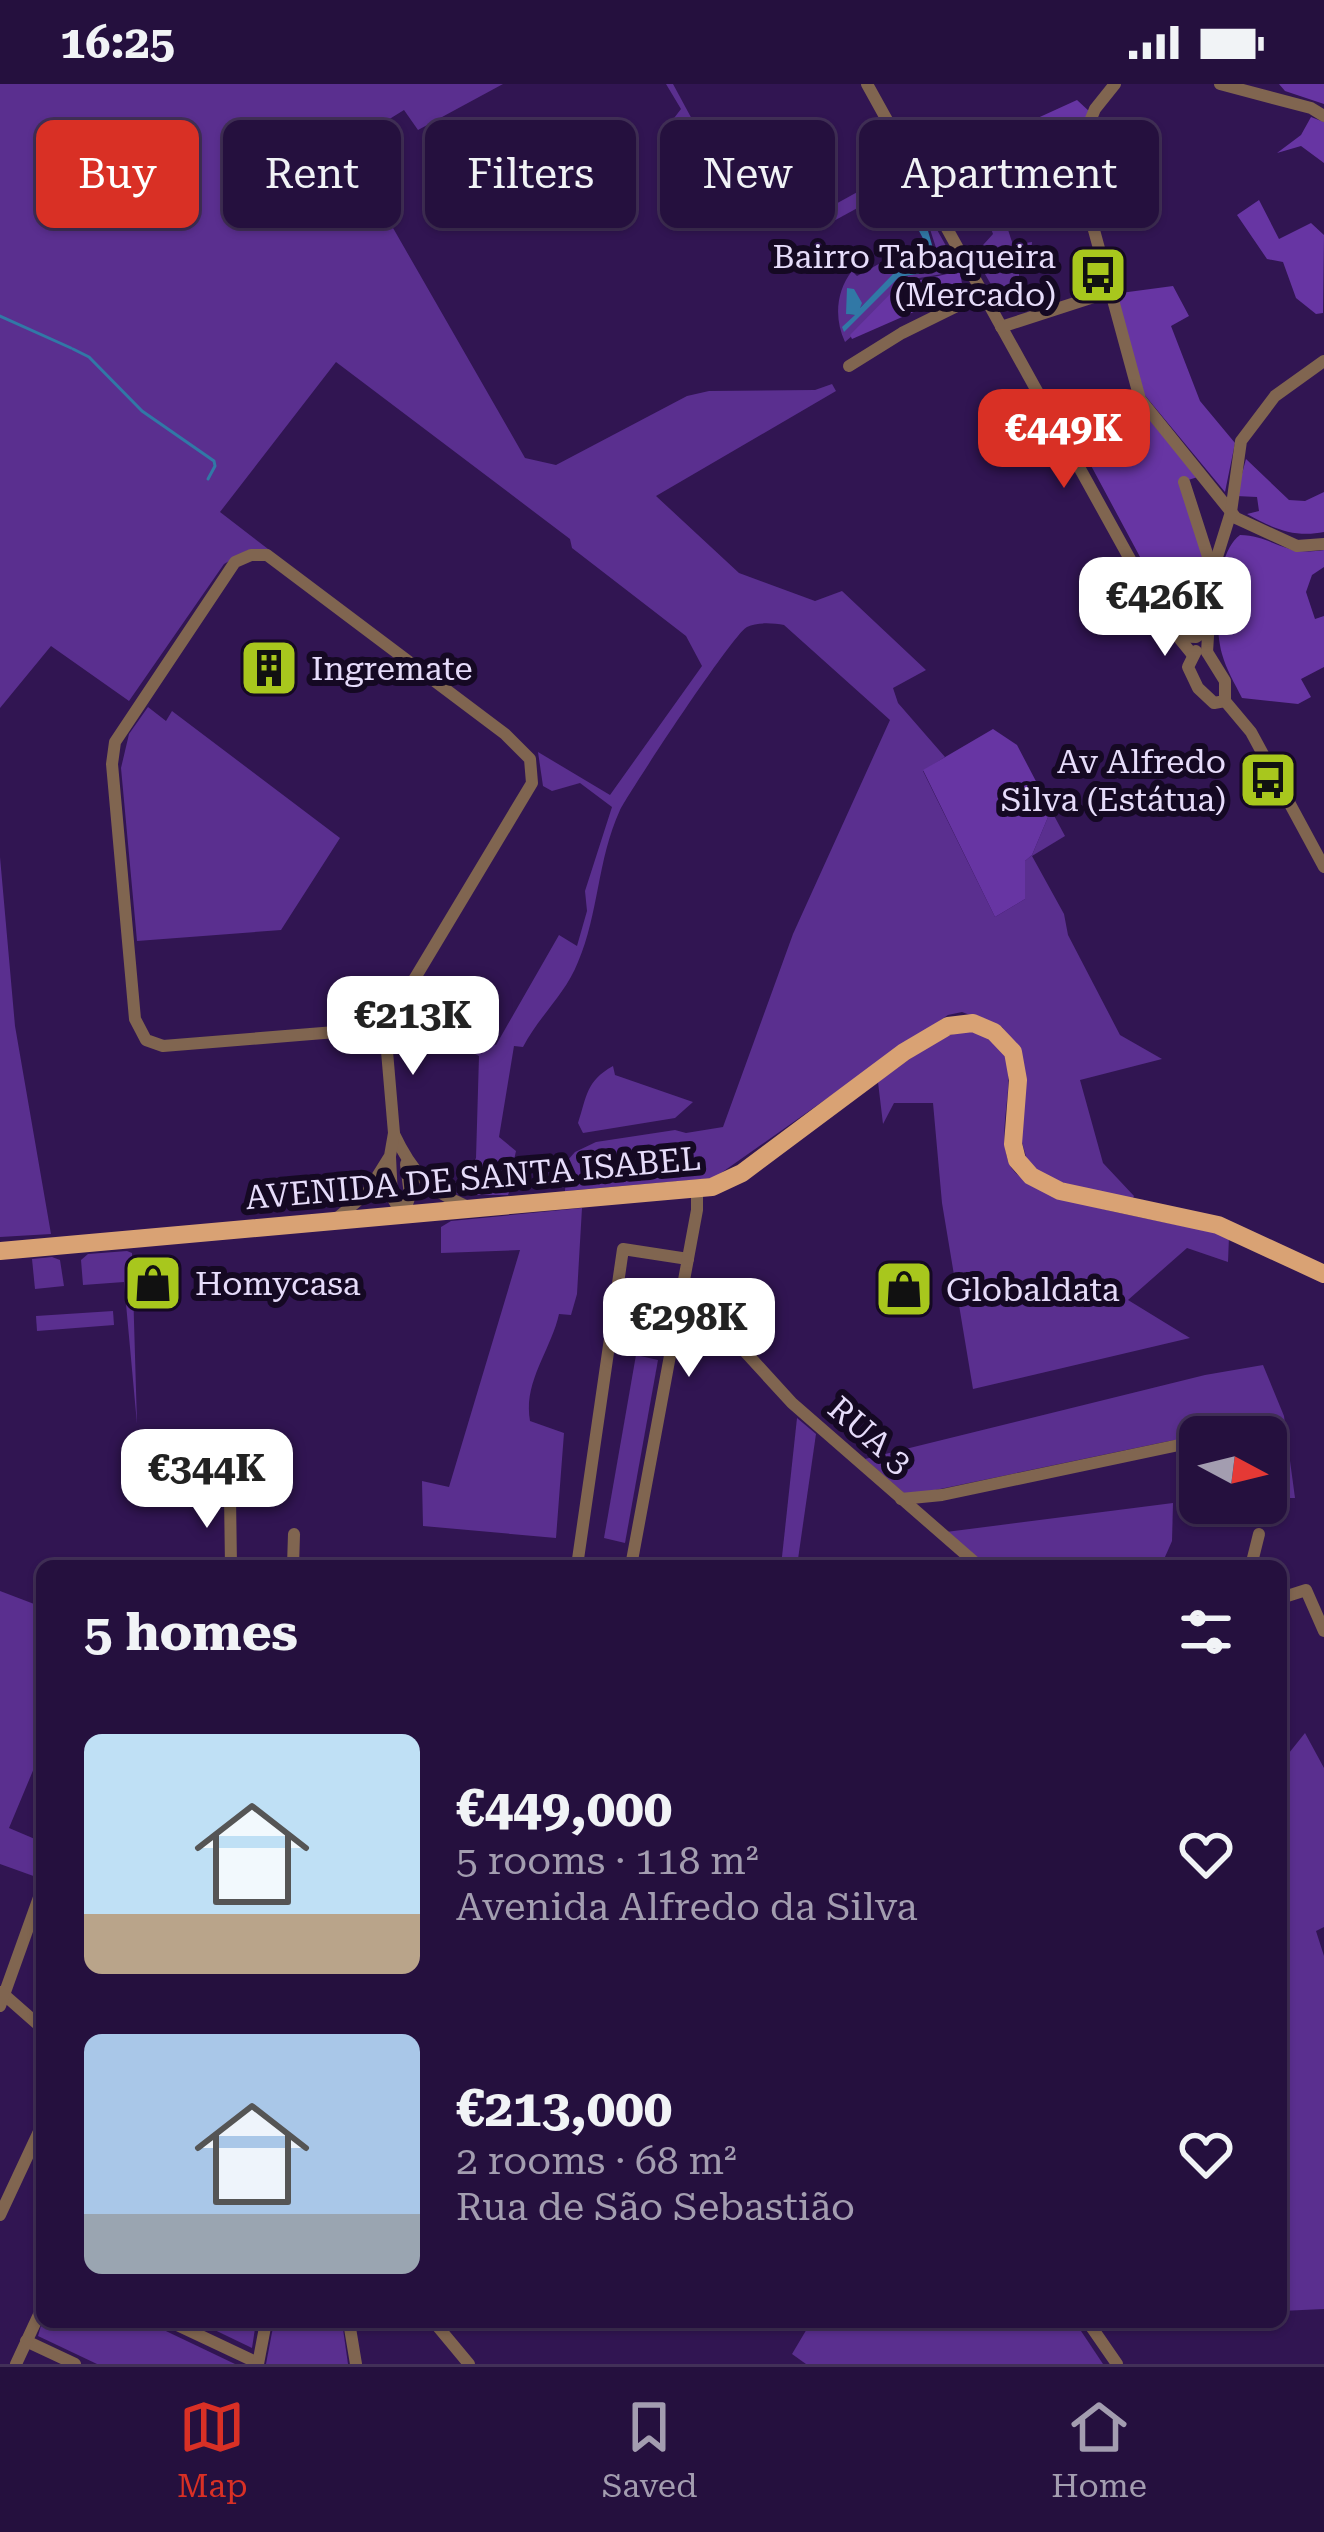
<!DOCTYPE html>
<meta charset="utf-8">
<style>
body{margin:0;font-family:"Roboto Serif",serif;background:#311e49;color:#f1f3f6;height:100vh;display:flex;flex-direction:column;font-size:45px;white-space:nowrap}
*{box-sizing:border-box;margin:0}
p{font-size:39px;color:#a39db0}
.icon{flex:none;width:66px;height:66px;fill:none;stroke:currentColor;stroke-width:2;stroke-linecap:round;stroke-linejoin:round}
.map{position:relative;flex:1;overflow:hidden}
.sheet{position:absolute;left:36px;top:1476px;width:1251px;height:768px;display:flex;flex-direction:column;background:#25103e;border-radius:18px;box-shadow:0 3px 9px #0004,0 0 0 3px #423058}
.sheet>*{flex:none}
.guide{position:absolute;left:36px;top:36px;width:1254px;height:108px;display:flex;gap:24px}
.needle{width:78px;rotate:97deg}
.buttons{position:absolute;left:1179px;top:1332px;display:grid;gap:24px}
.buttons a{display:grid;place-items:center;width:108px;height:108px;border-radius:18px;background:#25103e;box-shadow:0 3px 9px #0004,0 0 0 3px #423058;font-size:60px}
.price{position:absolute;translate:-50% -102px;padding:0 27px;border-radius:24px;background:#fff;color:#222;font-size:39px;line-height:78px;filter:drop-shadow(0 3px 6px #0008)}
.price::after{content:'';position:absolute;left:50%;top:72px;width:36px;height:27px;margin-left:-18px;background:inherit;clip-path:polygon(0 0,100% 0,50% 100%)}
.price.selected{background:#d93025;color:#fff}
ul{padding:0;list-style:none}
li{display:flex;align-items:center;gap:36px;height:300px;padding:0 48px}
li span{display:grid;place-items:center;flex:none;width:336px;height:240px;border-radius:18px;color:#555}
li>.icon{margin-inline-start:auto}
span .icon{width:144px;height:144px;fill:#fffc;stroke-width:1}
li b{font-size:51px}
h2{display:flex;justify-content:space-between;align-items:center;height:144px;padding:0 48px;font-size:51px}
.pill{padding:0 42px;border-radius:18px;background:#25103e;box-shadow:0 3px 9px #0004,0 0 0 3px #423058;font-size:42px;line-height:108px}
.pill.selected{background:#d93025;color:#fff}
.status{display:flex;justify-content:space-between;align-items:center;height:84px;padding:0 60px;background:#25103e;direction:ltr}
.status svg{height:33px;fill:currentColor}
.dock{display:flex;justify-content:space-around;align-items:center;height:168px;border-top:3px solid #423058;background:#25103e;font-size:33px;color:#a39db0}
.dock a{display:grid;justify-items:center;gap:6px}
.dock .selected{color:#d93025}
.map>svg:first-child{display:block}
</style>
<div class="status"><b>16:25</b><svg viewBox="0 0 49 12"><path d="M0 12V9h3v3zM5 12V6h3v6zM10 12V3h3v9zM15 12V0h3v12zM26 1h20v11H26zM47 4h2v5h-2z"/></svg></div>
<div class="map">
<svg width="1324" height="2280" viewBox="0 0 1324 2280">
<rect width="100%" height="100%" fill="#311552"/>
<!-- green -->
<g fill="#5a2f8f">
<path d="M0 0H503L418 46 404 26 346 62 525 374 556 381 687 312 709 307 815 306 832 300 836 307 656 412 739 489 815 517 842 507 926 586 893 604 898 619 945 673 923 687 995 833 1025 815V777L1032 771 1051 726 1065 752 1032 772 1064 830 1068 851 1120 951 1162 975 1080 996 1103 1079 1134 1112 1132 1116 1064 1101 1041 1090 1027 1076 1021 1055 1025 991 1021 967 1002 943 962 928 948 931 880 977 714 1094 565 1107 567 1077 575 1068 596 1058 675 1046 686 1049 723 1043 793 850 890 636 784 541C773 539 757 538 747 543 733 550 631 705 620 726 597 776 599 829 578 878 565 911 539 932 523 963L514 962 499 1053 516 1067 512 1085 517 1087 508 1111H459L432 1096 451 1099 464 1096 476 1074 479 972 425 943 433 927 496 961 559 851 577 862 587 827 585 807 612 723 580 699 552 707 543 702 538 668 610 711 702 582 686 552 572 464 570 455 336 278 220 428 272 468 248 466 224 480 129 617 51 562 0 624Z"/>
<path d="M666 0H673L728 102 714 108 695 73 672 85 681 63 668 42 681 25Z"/>
<path d="M890 90 896 103 830 139 823 127Z"/>
<path d="M993 100 1013 161 1032 158 1031 170 1019 171V211H1054L1012 226 1004 223 974 171 993 150 975 102Z"/>
<path d="M921 117 960 187 919 194 845 258C834 235 836 207 852 187L857 192 924 155 929 166 928 178 895 189 859 225 847 230 855 231 899 193 923 189 937 167Z"/>
<path d="M148 623 166 637 172 627 340 754 281 846 137 857 121 684 129 650Z"/>
<path d="M0 773 15 942 51 1150 0 1153Z"/>
<path d="M965 946C985 951 997 957 1007 975 1013 1008 998 1045 1008 1077 1022 1122 1182 1137 1229 1153L1228 1178 1187 1164 1128 1216 1190 1254 973 1305 942 1119 933 1019H894L883 1040 878 998 936 956Z"/>
<path d="M613 982 615 991 693 1018 675 1034 583 1049 578 1039C587 1012 586 997 613 982Z"/>
<path d="M582 1124 577 1210 571 1231 559 1230C551 1266 523 1298 530 1337L564 1349 556 1454 423 1442 422 1397 449 1403 520 1166 441 1169V1143L451 1137Z"/>
<path d="M127 1167 132 1169 137 1340 124 1198 83 1201 81 1176 88 1170Z"/>
<path d="M52 1173 60 1176 64 1202 35 1205 32 1175Z"/>
<path d="M113 1227 114 1241 37 1247 36 1232Z"/>
<path d="M636 1271 658 1276 625 1459 604 1454Z"/>
<path d="M1263 1281 1284 1332 1295 1414H1270L1267 1423 1227 1425 1223 1419H1266V1353H1200V1360L1190 1362 1188 1355 1169 1357 916 1410 904 1409 865 1375 1205 1291Z"/>
<path d="M797 1334 816 1350 797 1482H781Z"/>
<path d="M1173 1419 1172 1457 1161 1482H987L946 1448Z"/>
<path d="M0 1507 42 1523V1665L9 1744 42 1758 39 1794 0 1780Z"/>
<path d="M1305 1649 1324 1684V1843L1316 1847 1324 1872V2225L1281 2227V1679Z"/>
<path d="M42 2238H147L235 2280H97L38 2252Z"/>
<path d="M198 2238H256L252 2264Z"/>
<path d="M274 2238H342L348 2280H266Z"/>
<path d="M811 2238H1075L1103 2280H806L792 2270Z"/>
</g>
<!-- forest -->
<g fill="#6735a3">
<path d="M1279 0H1324V20L1285 7Z"/>
<path d="M1077 16 1090 28 1083 37 1080 33 1057 42 1060 47 1047 56 1023 89 988 101 975 102 940 117 929 95 972 45 1014 33 1031 37Z"/>
<path d="M1311 33 1324 38V79L1301 62 1277 69 1301 51Z"/>
<path d="M1259 116 1279 155 1311 139 1324 151 1323 229 1316 230 1296 214 1283 178 1267 175 1237 131Z"/>
<path d="M960 187 962 200 957 209 852 255 850 251 899 201Z"/>
<path d="M1173 202 1189 232 1171 242 1200 317 1235 359 1225 408 1143 309 1113 210Z"/>
<path d="M1130 309 1201 392 1185 397 1211 486 1201 540H1176L1073 348 1080 344 1073 332Z"/>
<path d="M1246 375 1289 416 1305 417 1324 408V448C1294 454 1272 444 1247 430L1259 427 1257 413 1236 412Z"/>
<path d="M1240 451C1274 452 1284 473 1324 466V483L1312 491 1306 508 1315 535 1324 532V583L1301 595 1311 613 1298 620 1242 614C1235 600 1226 585 1222 570 1214 541 1214 470 1240 451Z"/>
<path d="M993 645 1017 661 1051 726 1032 771 1025 777V815L995 833 923 686Z"/>
</g>
<!-- water -->
<path fill="#3178a6" d="M919 115 936 175 923 189 899 193 844 248 842 243 855 231 846 230 847 204 854 205 862 219 860 224 895 188 928 178 929 166 906 122Z"/>
<g fill="none" stroke-linecap="round" stroke-linejoin="round">
<!-- stream -->
<g stroke="#3178a6" stroke-width="3">
<path d="M0 232 71 264"/>
<path d="M73 265 89 273 142 327 214 377 215 382 208 395"/>
</g>
<!-- street -->
<g stroke="#806550" stroke-width="12">
<path d="M867 0 1162 533 1192 570"/>
<path d="M1115 0 1095 25 1088 42 1079 91 1140 315 1236 434 1297 462 1324 460"/>
<path d="M1220 0 1311 24 1324 32"/>
<path d="M1001 243 1109 208"/>
<path d="M849 282 902 249 981 210"/>
<path d="M1184 398 1212 485"/>
<path d="M1176 552 1196 553 1210 544"/>
<path d="M1196 567 1188 583 1198 604 1214 619 1225 617"/>
<path d="M1207 568 1212 489 1231 428 1241 357 1275 312 1324 277"/>
<path d="M1207 568 1225 597V617L1251 648 1324 783"/>
<path d="M394 1050C411 1086 428 1106 466 1122"/>
<path d="M390 1073 392 1113 403 1132"/>
<path d="M403 1132 410 1111 406 1080"/>
<path d="M336 1135 367 1109 390 1072 394 1049 385 944 532 699 530 675 505 650 267 471H251L235 478 115 658 112 680 135 935 146 956 163 962 385 944"/>
<path d="M683 1200 792 1319 979 1482"/>
<path d="M230 1412 231 1482"/>
<path d="M901 1415 942 1411 1179 1361"/>
<path d="M293 1482 294 1450"/>
<path d="M577 1482 623 1165 688 1175"/>
<path d="M631 1482 697 1126V1106"/>
<path d="M1251 1482 1259 1450"/>
<path d="M1281 1514 1306 1506 1324 1547"/>
<path d="M1 1908 42 1944"/>
<path d="M0 1922 42 1805"/>
<path d="M0 2131 42 2041"/>
<path d="M171 2238 258 2279"/>
<path d="M349 2238 356 2280"/>
<path d="M434 2238 469 2280"/>
<path d="M1088 2238 1117 2280"/>
<path d="M26 2257 75 2280"/>
<path d="M16 2280 42 2224"/>
<path d="M258 2280 266 2238"/>
</g>
<!-- primary -->
<path stroke="#d9a274" stroke-width="18" d="M0 1167 712 1103 742 1089 904 968 948 942 973 939 994 948 1013 968 1018 996 1013 1060 1017 1076 1031 1092 1060 1107 1218 1141 1324 1190"/>
</g>
<!-- icons -->
<defs>
<g id="bus-square" transform="scale(3)"><rect x="-9" y="-9" width="18" height="18" rx="4" fill="#a8c71d" stroke="#150923"/><path d="M-5-6H5V4H4V6H2V4H-2V6H-4V4H-5ZM-3.5-4V0h7V-4ZM-3.5 1.2v1.5H-2V1.2ZM2 1.2v1.5H3.5V1.2Z" fill="#111"/></g>
<g id="building-square" transform="scale(3)"><rect x="-9" y="-9" width="18" height="18" rx="4" fill="#a8c71d" stroke="#150923"/><path d="M-4-6H4V6H1V3H-1V6H-4ZM-2.5-4.3h1.7v1.8h-1.7ZM.8-4.3h1.7v1.8H.8ZM-2.5-1h1.7V.8h-1.7ZM.8-1h1.7V.8H.8Z" fill="#111"/></g>
<g id="shop-square" transform="scale(3)"><rect x="-9" y="-9" width="18" height="18" rx="4" fill="#a8c71d" stroke="#150923"/><path d="M-5-2.5h2.3a2.7 3.5 0 0 1 5.4 0H5L5.5 6h-11ZM-1.5-2.5h3a1.5 2.3 0 0 0-3 0Z" fill="#111"/></g>
</defs>
<g fill-rule="evenodd">
<use href="#bus-square" x="1098" y="191"/>
<use href="#building-square" x="269" y="584"/>
<use href="#bus-square" x="1268" y="696"/>
<use href="#shop-square" x="153" y="1199"/>
<use href="#shop-square" x="904" y="1205"/>
</g>
<g text-anchor="middle" dominant-baseline="central" stroke-width="12" stroke-linejoin="round" paint-order="stroke">
<!-- poi labels -->
<g font-size="33" fill="#e6dcfa" stroke="#150923" text-anchor="start">
<text x="1056" y="172" text-anchor="end">Bairro Tabaqueira<tspan x="1056" dy="38">(Mercado)</tspan></text>
<text x="311" y="584">Ingremate</text>
<text x="1226" y="677" text-anchor="end">Av Alfredo<tspan x="1226" dy="38">Silva (Estátua)</tspan></text>
<text x="195" y="1199">Homycasa</text>
<text x="946" y="1205">Globaldata</text>
</g>
<!-- street labels -->
<g font-size="33" fill="#e6dcfa" stroke="#150923">
<text transform="translate(473 1094) rotate(-5)">AVENIDA DE SANTA ISABEL</text>
<text transform="translate(870 1351) rotate(41)">RUA 3</text>
</g>
</g>
</svg>
<div class="buttons">
<a><svg class="needle" viewBox="-14 -14 28 28"><path d="M0-13l5 13h-10z" fill="#e53935"/><path d="M0 13l5-13h-10z" fill="#a39db0"/></svg></a>
</div>
<b class="price selected" style="left:1064px;top:407px">€449K</b>
<b class="price" style="left:1165px;top:575px">€426K</b>
<b class="price" style="left:413px;top:994px">€213K</b>
<b class="price" style="left:689px;top:1296px">€298K</b>
<b class="price" style="left:207px;top:1447px">€344K</b>
<div class="guide">
<a class="pill selected">Buy</a>
<a class="pill">Rent</a>
<a class="pill">Filters</a>
<a class="pill">New</a>
<a class="pill">Apartment</a>
</div>
<section class="sheet">
<h2>5 homes<svg class="icon" aria-label="filters" viewBox="0 0 24 24"><path d="M4 7h16M4 17h16"/><circle cx="9" cy="7" r="2"/><circle cx="15" cy="17" r="2"/></svg></h2>
<ul>
<li><span style="background:linear-gradient(#bfe0f5 75%,#b9a48a 0)"><svg class="icon" aria-label="home" viewBox="0 0 24 24"><path d="M3 11l9-7 9 7M6 9v11h12V9"/></svg></span><div><b>€449,000</b><p>5 rooms · 118 m²</p><p>Avenida Alfredo da Silva</p></div><svg class="icon" aria-label="heart" viewBox="0 0 24 24"><path d="M12 20l-8-8c-3-5 5-10 8-4 3-6 11-1 8 4z"/></svg></li>
<li><span style="background:linear-gradient(#a9c7e8 75%,#9aa5b1 0)"><svg class="icon" aria-label="home" viewBox="0 0 24 24"><path d="M3 11l9-7 9 7M6 9v11h12V9"/></svg></span><div><b>€213,000</b><p>2 rooms · 68 m²</p><p>Rua de São Sebastião</p></div><svg class="icon" aria-label="heart" viewBox="0 0 24 24"><path d="M12 20l-8-8c-3-5 5-10 8-4 3-6 11-1 8 4z"/></svg></li>
</ul>
</section>
</div>
<nav class="dock">
<a class="selected"><svg class="icon" aria-label="map" viewBox="0 0 24 24"><path d="M3 6l6-2 6 2 6-2v14l-6 2-6-2-6 2zM9 4v14M15 6v14"/></svg>Map</a>
<a><svg class="icon" aria-label="saved" viewBox="0 0 24 24"><path d="M7 4h10v16l-5-4-5 4z"/></svg>Saved</a>
<a><svg class="icon" aria-label="home" viewBox="0 0 24 24"><path d="M3 11l9-7 9 7M6 9v11h12V9"/></svg>Home</a>
</nav>
